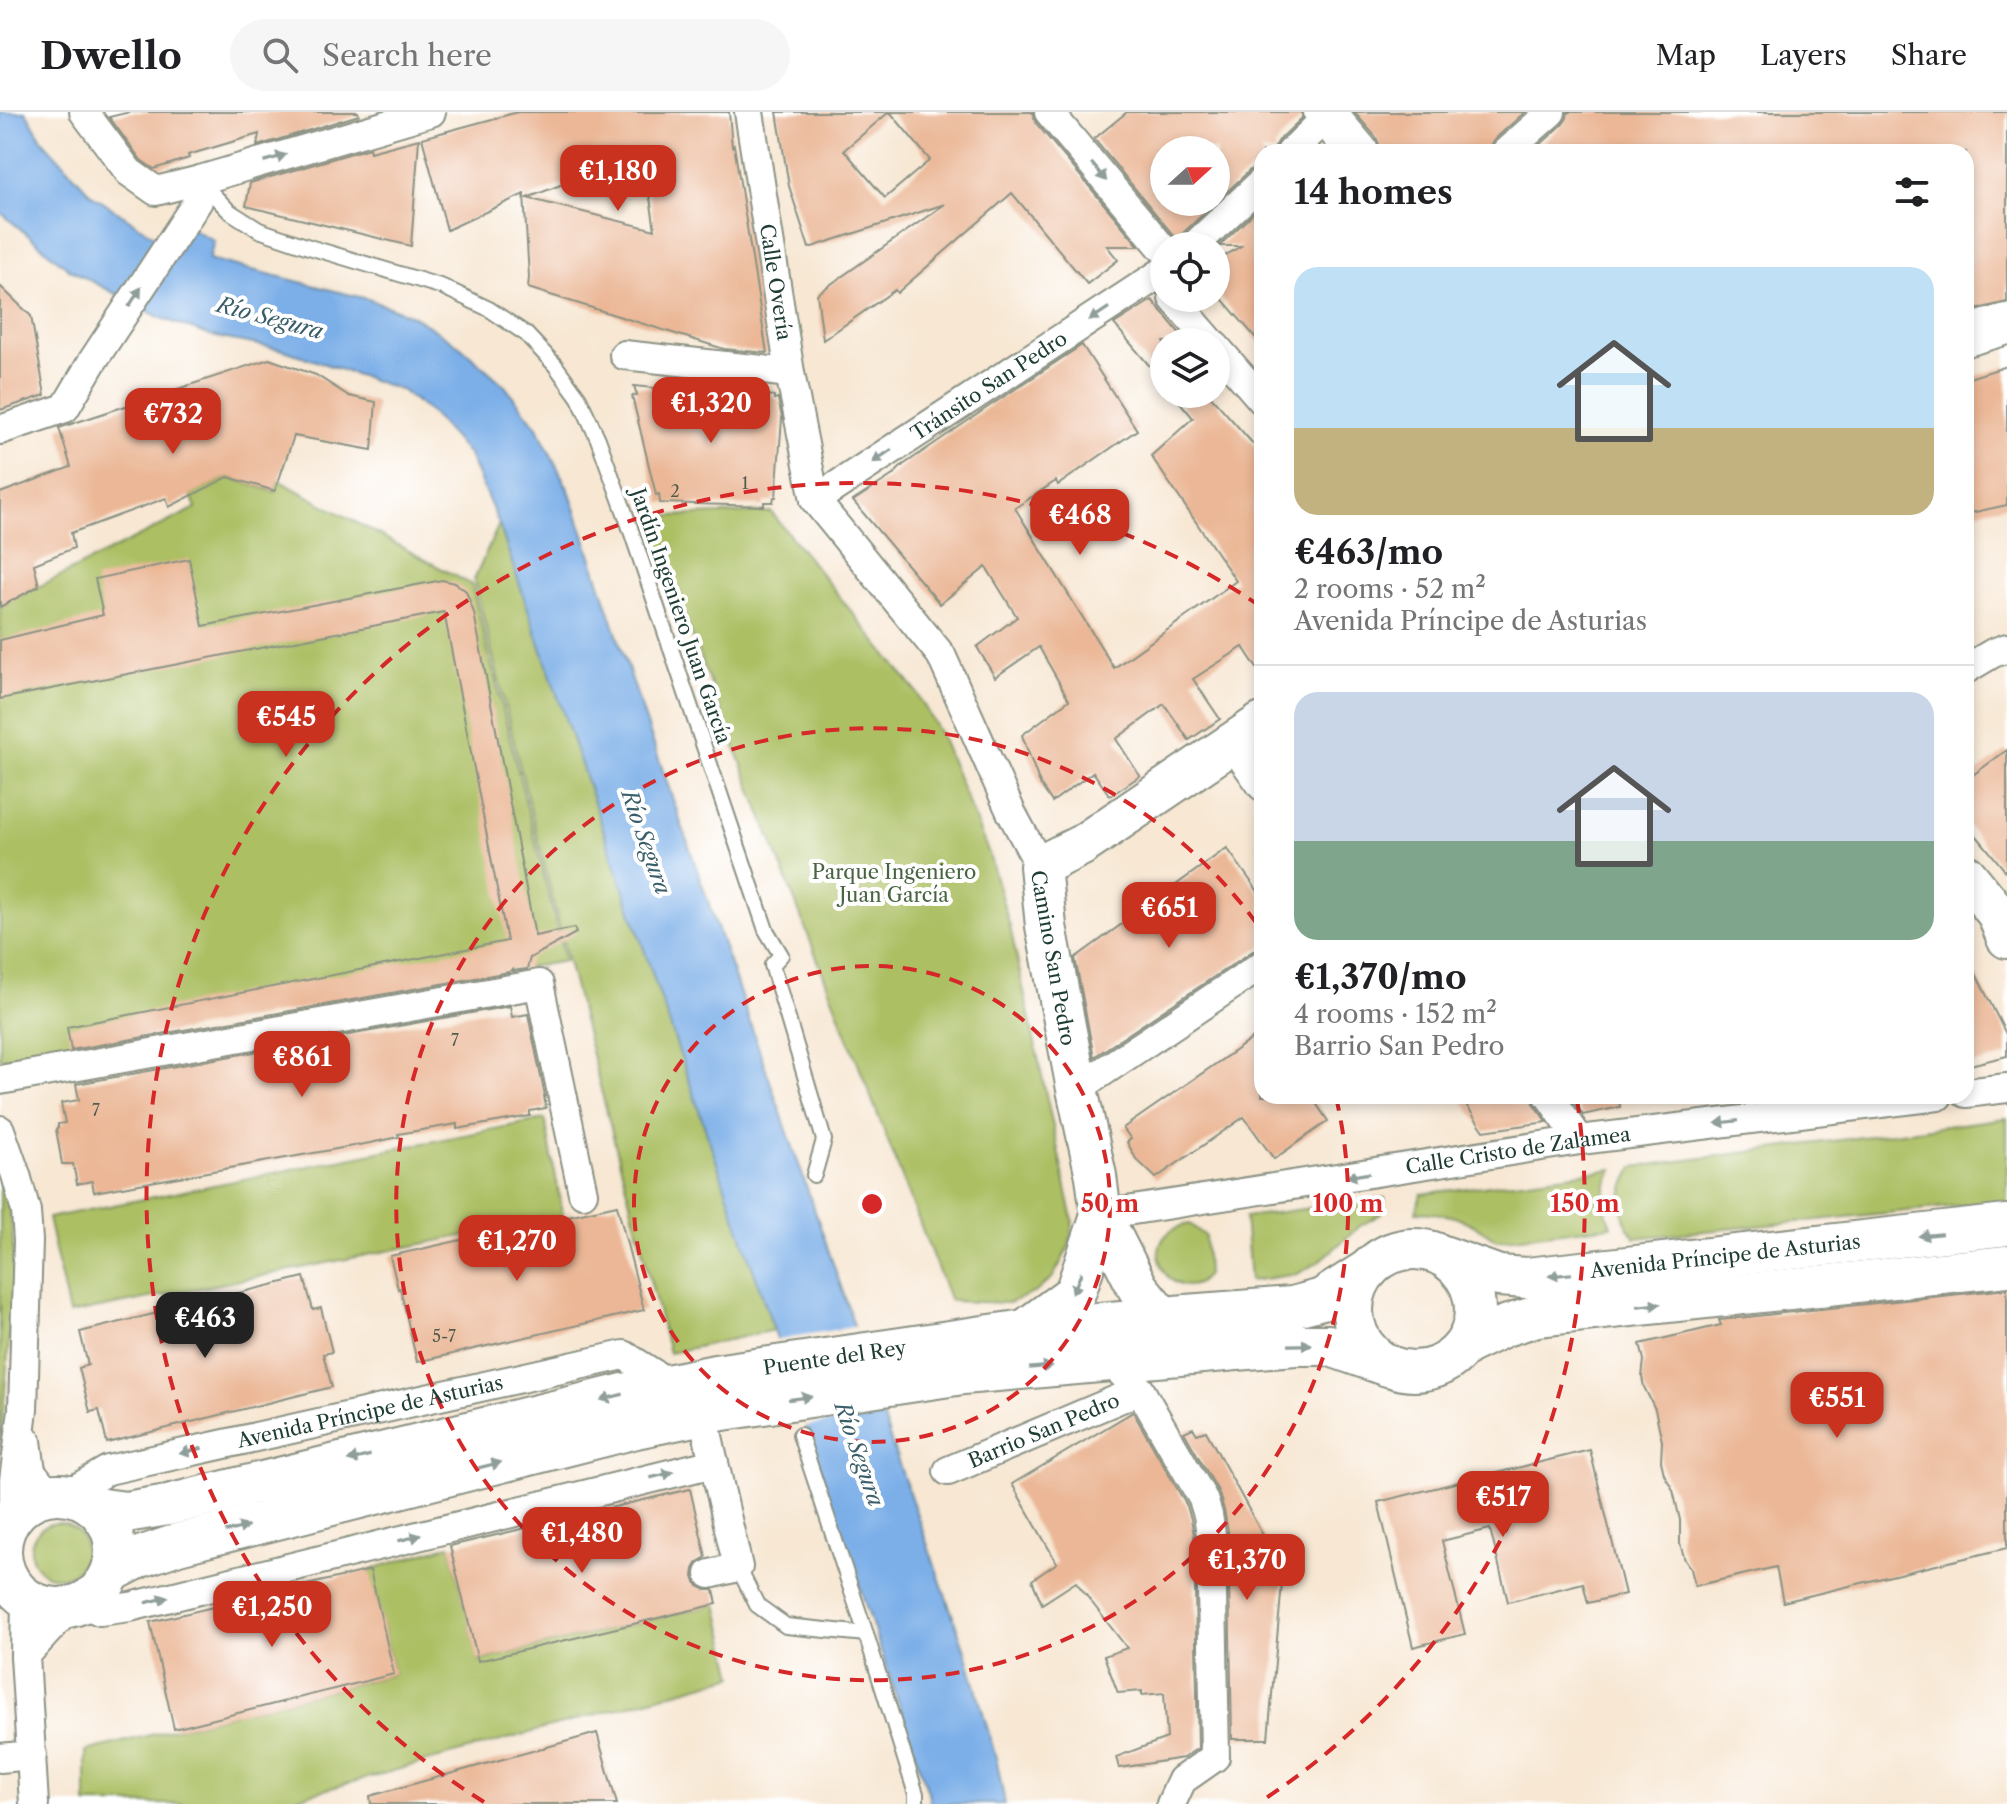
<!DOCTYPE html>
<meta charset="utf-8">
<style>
body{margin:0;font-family:"Libre Caslon Text",serif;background:#f6f6f6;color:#202124;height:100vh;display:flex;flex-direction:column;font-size:30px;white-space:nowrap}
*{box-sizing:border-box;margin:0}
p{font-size:26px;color:#757577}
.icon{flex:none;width:44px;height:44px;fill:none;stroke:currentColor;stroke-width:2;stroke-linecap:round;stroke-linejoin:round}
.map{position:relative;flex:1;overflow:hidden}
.panel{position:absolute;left:1254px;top:32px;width:720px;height:960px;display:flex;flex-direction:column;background:#fff;border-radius:24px;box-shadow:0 4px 12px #0003}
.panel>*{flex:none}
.needle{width:52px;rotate:69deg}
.fabs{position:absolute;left:1150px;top:24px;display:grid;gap:16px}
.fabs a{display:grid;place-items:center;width:80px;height:80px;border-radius:50%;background:#fff;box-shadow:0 4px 12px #0003;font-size:40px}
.price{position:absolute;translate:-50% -68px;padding:0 18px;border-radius:16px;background:#c8321e;color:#fff;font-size:26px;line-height:52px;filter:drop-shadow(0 2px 4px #0008)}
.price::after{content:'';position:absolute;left:50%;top:48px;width:24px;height:18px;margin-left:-12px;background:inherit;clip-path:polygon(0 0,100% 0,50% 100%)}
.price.active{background:#222;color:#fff}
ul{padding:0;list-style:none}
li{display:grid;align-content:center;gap:16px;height:424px;padding:0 40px}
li+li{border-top:2px solid #e0e0e0}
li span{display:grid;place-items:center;height:248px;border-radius:24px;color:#555}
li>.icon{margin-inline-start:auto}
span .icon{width:144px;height:144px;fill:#fffc;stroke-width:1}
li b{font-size:34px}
h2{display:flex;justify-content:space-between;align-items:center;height:96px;padding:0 40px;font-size:34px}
header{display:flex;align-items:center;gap:48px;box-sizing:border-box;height:112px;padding:0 40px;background:#fff;border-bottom:2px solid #e0e0e0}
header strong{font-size:38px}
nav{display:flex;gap:44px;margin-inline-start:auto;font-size:28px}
.search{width:560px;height:72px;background:#f6f6f6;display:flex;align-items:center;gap:20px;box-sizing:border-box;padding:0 28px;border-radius:44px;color:#757577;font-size:30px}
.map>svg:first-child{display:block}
</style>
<header>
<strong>Dwello</strong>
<div class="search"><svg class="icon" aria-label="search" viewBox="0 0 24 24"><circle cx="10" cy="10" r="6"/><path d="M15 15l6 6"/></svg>Search here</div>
<nav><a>Map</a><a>Layers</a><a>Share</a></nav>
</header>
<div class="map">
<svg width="2007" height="1692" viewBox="0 0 2007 1692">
<rect width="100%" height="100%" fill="#fff"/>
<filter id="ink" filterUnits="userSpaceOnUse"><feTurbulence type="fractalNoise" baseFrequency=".0125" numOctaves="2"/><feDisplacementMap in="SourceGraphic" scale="16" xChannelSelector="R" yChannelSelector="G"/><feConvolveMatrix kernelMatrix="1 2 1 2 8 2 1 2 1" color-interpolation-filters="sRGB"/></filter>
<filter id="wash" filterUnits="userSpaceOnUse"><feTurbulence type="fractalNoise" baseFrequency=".006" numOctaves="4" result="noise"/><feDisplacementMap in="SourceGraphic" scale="32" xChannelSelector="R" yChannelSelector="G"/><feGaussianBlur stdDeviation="1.8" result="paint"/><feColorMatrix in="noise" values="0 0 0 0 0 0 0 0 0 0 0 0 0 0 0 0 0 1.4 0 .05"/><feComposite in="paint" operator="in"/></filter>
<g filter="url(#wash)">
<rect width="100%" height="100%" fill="#f7e7d3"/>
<!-- green -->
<g fill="#acbf63" stroke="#667e4c" stroke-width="2">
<path d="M228 365 275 380 278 368 472 473 565 849 0 947V494L196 396 191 383Z"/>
<path d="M771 400 915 578 940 622 989 742 1010 815 1073 1108 1070 1133 1053 1165 1036 1180 1009 1191 950 1189 646 405Z"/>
<path d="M499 412 774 1218 669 1241 568 850 474 468Z"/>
<path d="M2007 1006V1089L1635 1126C1616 1100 1618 1082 1634 1055Z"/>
<path d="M545 1007 563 1104 69 1202 48 1106Z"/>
<path d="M1613 1057C1603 1076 1602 1094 1611 1114L1496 1128C1471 1108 1448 1100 1416 1100L1421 1082Z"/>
<path d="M0 1063C20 1114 13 1174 9 1227 6 1266 3 1305 0 1343Z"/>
<path d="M1385 1086V1094L1381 1102 1360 1114 1320 1149 1297 1162 1250 1169 1245 1105Z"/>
<path d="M1190 1112 1205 1124 1207 1163C1204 1166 1201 1170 1197 1172 1164 1186 1134 1122 1190 1112Z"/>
<circle cx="58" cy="1438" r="27"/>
<path d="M450 1433 479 1549 717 1492 734 1564 274 1692H86V1639L394 1562 369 1458Z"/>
</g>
<!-- water -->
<path fill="#7bafe8" stroke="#4d768e" stroke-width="2" d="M0 0H26L43 29 92 83 174 137 193 117 214 129 209 147 371 188 415 205 461 235 504 273 537 315 570 381 644 604 847 1192 889 1324 967 1544 997 1650 1005 1692H930L928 1680 774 1218 499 412 469 343 432 302 401 278 284 238 211 224 159 205 69 157 0 100Z"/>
<!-- pier -->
<path fill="#f7e7d3" d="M858 1214 886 1302 802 1315 773 1228Z"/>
<g id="blocks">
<!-- building -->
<g fill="#ebb796" fill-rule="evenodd">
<path d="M130 0H358L359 3 257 34 259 22 188 43 189 46 154 57 141 48 109 5Z"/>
<path d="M518 0H729L732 35 734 33 767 241 724 237 528 176 529 165 524 82 447 118 422 26ZM643 41 655 118 527 86Z"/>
<path d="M777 0H889L844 38 885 86 930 48 890 0H1032L1036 11 1139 134H1107L1118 148 1087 172 1012 81 897 181 895 178 823 228 817 182 945 92 809 136 789 74Z"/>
<path d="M1127 0H1302V6L1279 28 1275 35 1274 40H1262V53L1250 58 1216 90V38H1164V90H1216L1182 122 1178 129 1094 27Z"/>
<path d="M1354 0H1525L1495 27 1490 34 1489 40H1380V35L1376 25Z"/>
<path d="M1568 0H2007V190L1966 200V40H1532L1562 13 1567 6Z"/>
<path d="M419 27 411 134 246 94 250 71 369 36 370 40Z"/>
<path d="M1262 93V233L1216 180V149L1241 134H1219Z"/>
<path d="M0 174 31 204 45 283 0 298Z"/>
<path d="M1152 188 1187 230H1164V271L1114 212Z"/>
<path d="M1082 233 1137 318 1058 373 1056 369 1015 396 1114 556 1236 469 1151 344 1193 306 1173 282H1209L1262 342V564L1243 535 1193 567 1220 607 1189 628 1164 592 1116 627 1140 664 1110 684 1093 660 1052 690 1040 672 1022 623 1069 588 1039 535 995 565 977 535 1017 505 986 455 940 492 853 389 893 363 903 353 991 293Z"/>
<path d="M269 247 316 263 349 284 376 290 372 338 294 324 275 379 228 365 169 395 166 386 71 421 74 436 34 452 39 474 0 495V381L71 355 59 316Z"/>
<path d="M2007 254V393L1966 402V267Z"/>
<path d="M634 274 695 280V277L774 284V287H778L782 306 776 385H774L773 390H764V394L660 391 659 382 656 383 632 284 637 283Z"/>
<path d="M189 447 203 514 442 468 455 471 466 479 474 501 535 824 574 816 576 821 530 846 527 857 513 859V857L509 860 71 938 67 915 507 829 444 500 0 587V528L103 503 95 467Z"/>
<path d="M2007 638V761L1966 711V668Z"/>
<path d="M1227 736 1262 785V836L1253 839 1094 945 1075 846Z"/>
<path d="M1966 842 2007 924V944L1966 954Z"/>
<path d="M510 894 512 905 528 902 545 984H544L546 996 530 999V1004L457 1017V1012L398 1022 399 1025 370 1031 94 1080 92 1069 77 1072 73 1052H62L56 1017 58 1016V1012L65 1011 61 991 79 988 76 972Z"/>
<path d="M1262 920V984H1311L1328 1009 1274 1047 1244 1005 1156 1066 1136 1047 1127 1030 1131 1027 1123 1016Z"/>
<path d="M1460 984H1532L1535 994 1547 1010 1484 1019Z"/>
<path d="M1570 984H1619L1620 995 1583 1003Z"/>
<path d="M617 1093 644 1198 417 1250 400 1176 398 1177 390 1144Z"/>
<path d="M304 1165 313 1198 321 1196 332 1240 323 1242 332 1275 107 1331 99 1298 90 1300 79 1256 88 1253 80 1220Z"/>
<path d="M2007 1177V1436L1783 1490 1776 1455 1695 1474 1691 1457 1685 1448 1680 1432V1408L1673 1378 1664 1362 1661 1349 1662 1329 1655 1297 1644 1275 1642 1265 1644 1248 1640 1232 1721 1213 1719 1208Z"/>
<path d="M1133 1300 1187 1394 1191 1407 1194 1423 1198 1636 1183 1646 1119 1656 1116 1645 1167 1626 1164 1581 1142 1583V1579L1118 1581 1104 1544 1127 1536 1076 1470 1042 1492 1032 1468 1057 1451 1012 1372Z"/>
<path d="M1193 1316 1197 1322 1206 1319 1283 1460 1268 1627H1232L1228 1419 1224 1398 1218 1379 1184 1320Z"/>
<path d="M1590 1338 1625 1482 1588 1491 1583 1471 1508 1490 1490 1417 1442 1429 1465 1522 1413 1535 1378 1390Z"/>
<path d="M690 1377 706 1445 698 1450 694 1457 693 1465 698 1474 706 1478H714L717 1492 478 1549 450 1434Z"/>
<path d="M370 1458 394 1562 174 1617 150 1510Z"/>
<path d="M597 1621 617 1692H371L370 1684Z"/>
</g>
</g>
</g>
<g filter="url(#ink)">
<use href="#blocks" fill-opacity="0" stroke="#8b9284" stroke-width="2"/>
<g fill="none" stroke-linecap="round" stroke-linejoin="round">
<!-- lane casing -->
<g stroke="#8b9284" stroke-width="18">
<g id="lane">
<path d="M200 69 229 99 259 118 309 135 443 175 489 197 526 222 555 253 579 286 598 327 625 401 766 818 781 843 772 853 824 1028 814 1063"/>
<path d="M800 1323 866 1522 916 1682V1692"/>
<path d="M738 1455 757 1493 786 1514 866 1522"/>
</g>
</g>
<!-- street casing -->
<g stroke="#8b9284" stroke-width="32">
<g id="street">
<path d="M84 0 129 60 156 79 200 68 431 0"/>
<path id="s1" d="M749 0 790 261 815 388 941 543 1011 700 1040 754"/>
<path d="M1049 0 1164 138"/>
<path d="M1291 40 1328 4"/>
<path d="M1506 40 1551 0"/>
<path d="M1194 134 1262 70"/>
<path d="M1173 186 1211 230"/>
<path d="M1216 235 1262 288"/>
<path d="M624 243 790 261"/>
<path d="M0 318 65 296 92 250 198 89 200 68"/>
<path id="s2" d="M815 388 1164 159"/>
<path d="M1966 557 1993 541 2007 536"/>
<path d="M1232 632 1262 674"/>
<path d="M0 968 539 872 583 1081"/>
<path d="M1077 977 1262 853"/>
<path d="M1966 981 2007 976"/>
<path d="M1549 984 1580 1028"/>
<path d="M0 1018 16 1063 26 1099 28 1129 23 1298 14 1368V1403"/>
<path id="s3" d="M1101 1103 1580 1028 1938 984"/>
<path d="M1109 1249 1140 1278 1203 1387 1208 1403 1211 1422 1215 1645 1182 1668 1171 1692"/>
<path d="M27 1329 31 1359 49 1382"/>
<path id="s4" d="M948 1359 1140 1278"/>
<path id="s5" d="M67 1382 108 1358 624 1243 670 1272"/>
<path d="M710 1462 738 1455 714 1351"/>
<path d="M26 1487 25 1544 34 1692"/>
<path d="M83 1491 100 1499 130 1495 714 1351 703 1302"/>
<path d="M25 1544 70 1495"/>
<path d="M0 1646 32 1643"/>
</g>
</g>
<!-- secondary casing -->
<g stroke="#8b9284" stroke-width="44">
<g id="secondary">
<path d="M1324 0 1358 40"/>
<path d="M1966 224 2007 212"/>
<path d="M1966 763 1997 801 2007 826"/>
<circle cx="1414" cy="1198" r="61"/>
<path id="s6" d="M1446 1145 1499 1164 1527 1166 2007 1113"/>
<path d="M1162 1205 1138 1176 1101 1103 1096 1064 1077 977 1046 814 1040 754 1082 733 1262 611"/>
<path d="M1025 1218 1075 1181 1101 1103"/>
<path d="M1465 1233 1505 1214 1537 1204 2007 1154"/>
<circle cx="58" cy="1439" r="57"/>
<path id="s7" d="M96 1396 126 1400 168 1393 628 1281 715 1263 1025 1218 1186 1203 1292 1195 1322 1187 1369 1157"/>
<path d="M111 1460 140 1445 178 1432 636 1316 723 1298 963 1262 1295 1233H1328L1388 1254"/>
</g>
</g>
<!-- lane -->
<use href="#lane" stroke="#fff" stroke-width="14"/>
<!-- street -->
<use href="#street" stroke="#fff" stroke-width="28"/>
<!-- secondary -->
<use href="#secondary" stroke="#fff" stroke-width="40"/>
</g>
<!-- one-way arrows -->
<defs><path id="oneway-solid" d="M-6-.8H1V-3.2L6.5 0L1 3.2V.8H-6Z" transform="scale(2)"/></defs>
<g fill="#8f9e9a">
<use href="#oneway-solid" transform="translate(275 46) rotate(-17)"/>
<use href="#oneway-solid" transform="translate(1099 60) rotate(50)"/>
<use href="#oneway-solid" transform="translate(135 185) rotate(-57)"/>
<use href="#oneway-solid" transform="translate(1099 202) rotate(147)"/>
<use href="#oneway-solid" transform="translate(882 344) rotate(146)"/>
<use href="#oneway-solid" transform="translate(1727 1010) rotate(173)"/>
<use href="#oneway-solid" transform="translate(1358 1063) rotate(171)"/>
<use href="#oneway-solid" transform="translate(1930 1123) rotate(174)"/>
<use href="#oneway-solid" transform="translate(1560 1163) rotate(174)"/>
<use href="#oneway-solid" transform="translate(1077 1171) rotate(113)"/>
<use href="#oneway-solid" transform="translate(1649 1193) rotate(-6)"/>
<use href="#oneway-solid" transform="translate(1300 1233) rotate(-1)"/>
<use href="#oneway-solid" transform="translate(1041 1255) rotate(-5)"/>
<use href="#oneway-solid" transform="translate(612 1285) rotate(166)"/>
<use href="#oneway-solid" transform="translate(800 1286) rotate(-8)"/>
<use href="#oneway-solid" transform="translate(191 1339) rotate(167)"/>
<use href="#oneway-solid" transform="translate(359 1346) rotate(166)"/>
<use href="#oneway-solid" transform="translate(490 1353) rotate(-14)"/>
<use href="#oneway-solid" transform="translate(662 1363) rotate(-14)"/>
<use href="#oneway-solid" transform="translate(237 1417) rotate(-14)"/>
<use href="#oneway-solid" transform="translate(410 1426) rotate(-14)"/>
<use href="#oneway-solid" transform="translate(157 1488) rotate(-14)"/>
</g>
</g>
<!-- distance rings -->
<g fill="none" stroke="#d62828" stroke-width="4" stroke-dasharray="14 10">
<circle cx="872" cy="1092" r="238"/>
<path d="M1336 985A476 476 0 1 1 1262 819"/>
<path d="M484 1690A713 713 0 1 1 1260 494M1577 987A713 713 0 0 1 1260 1690"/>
</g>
<g text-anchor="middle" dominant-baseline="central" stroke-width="8" stroke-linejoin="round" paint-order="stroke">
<!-- number labels -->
<g font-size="16" fill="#525c4c">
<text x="745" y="371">1</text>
<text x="675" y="379">2</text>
<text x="455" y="928">7</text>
<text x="96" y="998">7</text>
<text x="444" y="1224">5-7</text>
</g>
<!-- street labels -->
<g font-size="20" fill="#1f3d34" stroke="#fff">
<text stroke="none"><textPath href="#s1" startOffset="172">Calle Overía</textPath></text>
<text stroke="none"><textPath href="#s2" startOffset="208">Tránsito San Pedro</textPath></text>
<text transform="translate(681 504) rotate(71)">Jardín Ingeniero Juan García</text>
<text transform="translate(1053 846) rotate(80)">Camino San Pedro</text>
<text stroke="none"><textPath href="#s3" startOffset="422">Calle Cristo de Zalamea</textPath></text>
<text stroke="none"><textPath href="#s6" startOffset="284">Avenida Príncipe de Asturias</textPath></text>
<text stroke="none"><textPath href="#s7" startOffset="756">Puente del Rey</textPath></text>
<text stroke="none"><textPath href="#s5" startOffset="316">Avenida Príncipe de Asturias</textPath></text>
<text stroke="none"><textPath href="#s4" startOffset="104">Barrio San Pedro</textPath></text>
</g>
<!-- park labels -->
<g font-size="20" fill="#496442" stroke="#fff">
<text x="894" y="760">Parque Ingeniero<tspan x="894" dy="23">Juan García</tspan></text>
</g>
<!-- water labels -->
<g font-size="22" font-style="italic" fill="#3b5f6a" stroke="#fff">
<text transform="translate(270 206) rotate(15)">Río Segura</text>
<text transform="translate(646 730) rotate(71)">Río Segura</text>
<text transform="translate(859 1342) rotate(71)">Río Segura</text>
</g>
</g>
<circle cx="872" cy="1092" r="12" fill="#d62828" stroke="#fff" stroke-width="4"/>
<g font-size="24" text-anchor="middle" font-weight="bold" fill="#d62828" stroke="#fff" stroke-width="8" stroke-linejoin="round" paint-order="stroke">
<text x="1110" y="1100">50 m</text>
<text x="1348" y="1100">100 m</text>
<text x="1585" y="1100">150 m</text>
</g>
</svg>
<div class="fabs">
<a><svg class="needle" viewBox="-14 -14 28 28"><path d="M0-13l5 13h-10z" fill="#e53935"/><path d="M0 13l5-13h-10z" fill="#757577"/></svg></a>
<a><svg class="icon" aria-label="locate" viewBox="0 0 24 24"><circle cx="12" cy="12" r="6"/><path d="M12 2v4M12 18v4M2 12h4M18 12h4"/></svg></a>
<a><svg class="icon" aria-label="layers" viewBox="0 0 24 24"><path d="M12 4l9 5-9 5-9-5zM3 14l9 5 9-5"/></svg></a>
</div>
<b class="price" style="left:618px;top:101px">€1,180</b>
<b class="price" style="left:711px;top:333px">€1,320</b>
<b class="price" style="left:173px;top:344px">€732</b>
<b class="price" style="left:1080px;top:445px">€468</b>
<b class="price" style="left:286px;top:647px">€545</b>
<b class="price" style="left:1169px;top:838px">€651</b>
<b class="price" style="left:302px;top:987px">€861</b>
<b class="price" style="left:517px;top:1171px">€1,270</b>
<b class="price active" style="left:205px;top:1248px">€463</b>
<b class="price" style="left:1837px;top:1328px">€551</b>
<b class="price" style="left:1503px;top:1427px">€517</b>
<b class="price" style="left:582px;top:1463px">€1,480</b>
<b class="price" style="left:1247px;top:1490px">€1,370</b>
<b class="price" style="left:272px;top:1537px">€1,250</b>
<section class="panel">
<h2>14 homes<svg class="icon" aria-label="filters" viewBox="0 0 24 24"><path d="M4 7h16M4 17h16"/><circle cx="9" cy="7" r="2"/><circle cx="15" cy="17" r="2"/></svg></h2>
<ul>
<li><span style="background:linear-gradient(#bfe0f5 65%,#c2b280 0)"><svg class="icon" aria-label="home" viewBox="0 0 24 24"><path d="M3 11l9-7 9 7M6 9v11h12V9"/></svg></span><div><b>€463/mo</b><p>2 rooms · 52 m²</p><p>Avenida Príncipe de Asturias</p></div></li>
<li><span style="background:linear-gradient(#c9d6e8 60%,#7fa58c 0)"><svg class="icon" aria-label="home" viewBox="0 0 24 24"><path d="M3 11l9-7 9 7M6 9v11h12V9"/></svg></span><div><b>€1,370/mo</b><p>4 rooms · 152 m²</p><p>Barrio San Pedro</p></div></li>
</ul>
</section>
</div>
